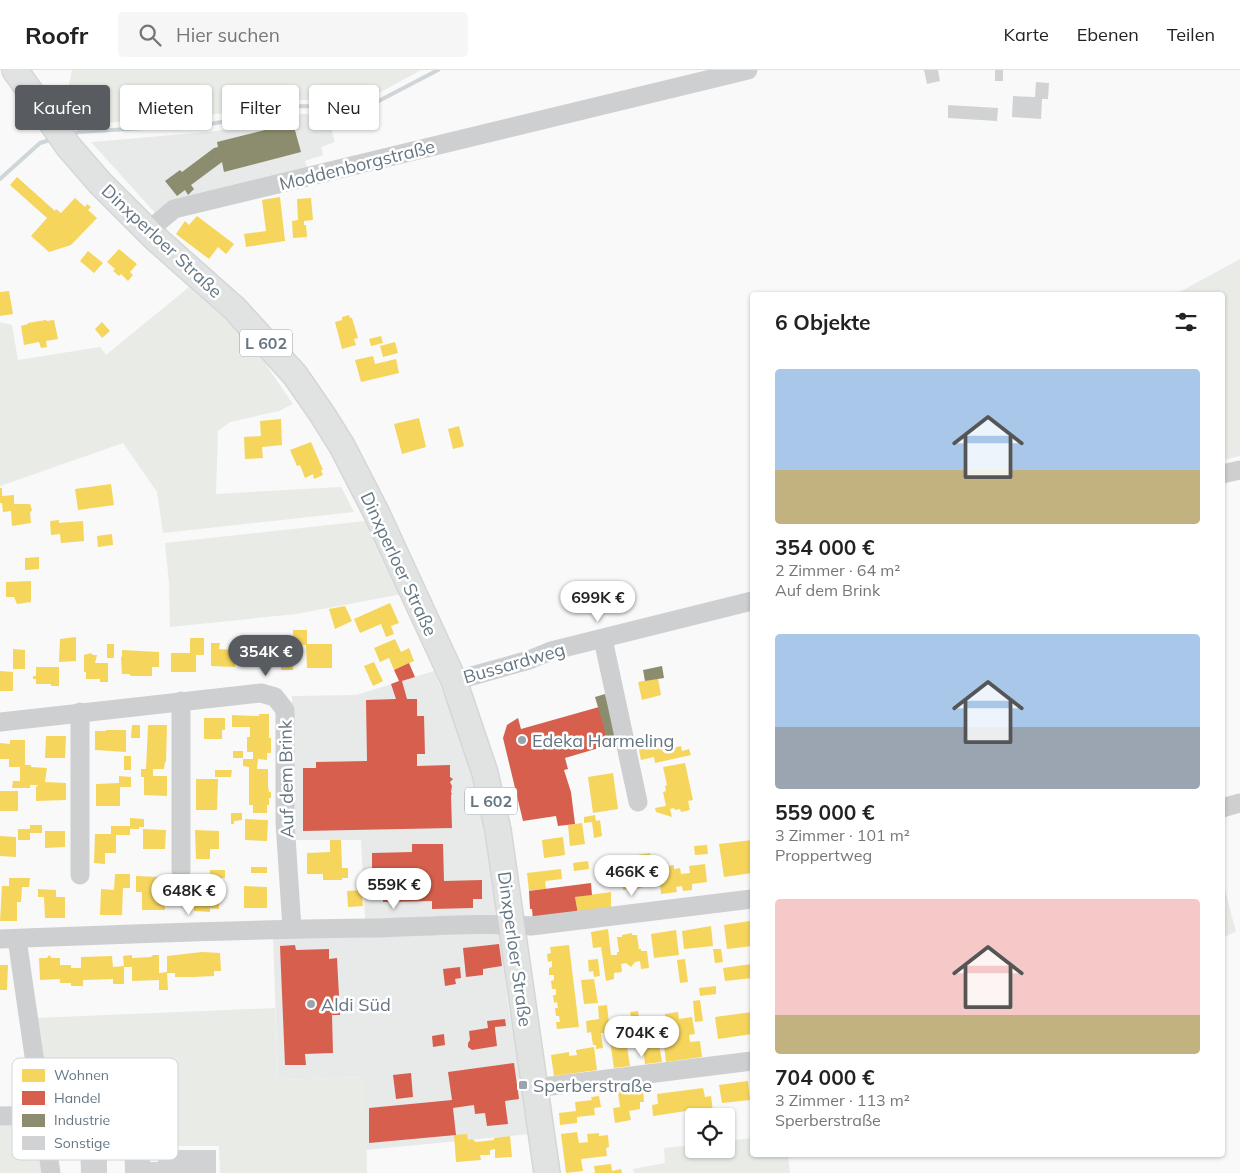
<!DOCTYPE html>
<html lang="de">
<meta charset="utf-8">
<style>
body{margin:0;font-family:Mulish,sans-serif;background:#f6f6f6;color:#222;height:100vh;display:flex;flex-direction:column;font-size:19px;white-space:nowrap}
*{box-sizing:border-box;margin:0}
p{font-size:16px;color:#767676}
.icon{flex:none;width:28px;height:28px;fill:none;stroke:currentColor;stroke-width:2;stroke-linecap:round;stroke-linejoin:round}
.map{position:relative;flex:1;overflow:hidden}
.side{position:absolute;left:750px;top:222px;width:475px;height:865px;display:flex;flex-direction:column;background:#fff;border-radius:5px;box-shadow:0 1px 4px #0004}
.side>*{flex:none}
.guide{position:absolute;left:15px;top:15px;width:475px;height:45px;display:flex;gap:10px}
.tools{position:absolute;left:685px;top:1038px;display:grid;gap:10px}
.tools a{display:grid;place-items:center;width:50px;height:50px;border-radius:5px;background:#fff;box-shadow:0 1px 4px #0004;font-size:25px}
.price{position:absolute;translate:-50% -42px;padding:0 11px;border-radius:18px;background:#fff;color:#222;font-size:16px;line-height:32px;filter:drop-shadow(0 1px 2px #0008)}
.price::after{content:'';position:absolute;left:50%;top:30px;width:15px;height:11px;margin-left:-8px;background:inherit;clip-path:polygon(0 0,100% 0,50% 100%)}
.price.active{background:#585c60;color:#fff}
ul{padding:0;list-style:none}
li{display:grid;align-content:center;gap:10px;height:265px;padding:0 25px}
li span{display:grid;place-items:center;height:155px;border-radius:5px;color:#555}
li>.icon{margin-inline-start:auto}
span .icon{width:90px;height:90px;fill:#fffc;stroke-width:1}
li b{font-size:21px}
h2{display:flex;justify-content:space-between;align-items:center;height:60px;padding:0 25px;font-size:21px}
.pill{padding:0 18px;border-radius:5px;background:#fff;box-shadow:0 1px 4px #0004;font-size:18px;line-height:45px}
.pill.active{background:#585c60;color:#fff}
header{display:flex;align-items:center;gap:30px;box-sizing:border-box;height:70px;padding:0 25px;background:#fff;border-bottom:1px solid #e0e0e0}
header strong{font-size:24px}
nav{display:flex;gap:28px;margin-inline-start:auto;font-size:18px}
.search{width:350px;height:45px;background:#f6f6f6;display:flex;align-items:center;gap:12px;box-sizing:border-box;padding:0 18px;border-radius:5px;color:#767676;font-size:19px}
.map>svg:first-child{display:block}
</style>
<header>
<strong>Roofr</strong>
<div class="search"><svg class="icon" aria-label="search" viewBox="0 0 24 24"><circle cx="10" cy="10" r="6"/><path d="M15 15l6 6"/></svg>Hier suchen</div>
<nav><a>Karte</a><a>Ebenen</a><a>Teilen</a></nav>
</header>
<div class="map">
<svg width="1240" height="1103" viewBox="0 0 1240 1103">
<rect width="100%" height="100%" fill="#f9f9f9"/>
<!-- built -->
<g fill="#e8e9e9">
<path d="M291 44H327L335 72 321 77 323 85 305 91 308 100 157 145 91 72 208 62 244 57Z"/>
<path d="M434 601 459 661 472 699 493 804 508 935 513 962 519 982 530 1064 365 1080V1007L278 1010 273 867H366L361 770H292V626L356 625Z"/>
</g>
<!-- green -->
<g fill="#e8ebe6">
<path d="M72 0H421L368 29 302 30 277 32 243 41 172 49 86 54 66 28Z"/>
<path d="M1240 189V386L1223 390 1222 225H1174Z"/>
<path d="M189 217 251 273 293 334 279 341 230 352 218 361 216 424 341 417 354 442 163 463 157 422 123 373 0 416V252L12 255 18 290 100 277 106 285Z"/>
<path d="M365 451 402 524 296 544 170 557 169 513 165 473Z"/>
<path d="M1223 812 1236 862 1223 867H1222Z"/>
<path d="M275 938 278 1010 365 1007 367 1103H220L219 1076H153L151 1010 76 1012V1045L50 1047 36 948Z"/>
<path d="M36 1048 44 1103H0V1050Z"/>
<path d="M752 1068V1085H788L790 1103H634L633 1099 665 1093 664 1078 694 1075V1079H726V1071Z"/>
</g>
<!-- homes -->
<g fill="#f6d55c">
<path d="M17 107 55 141 56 139 61 143 75 128 85 137 87 134 91 137 88 140 97 148 71 175 49 182 31 166 47 148 10 115Z"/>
<path d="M280 127 285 171 246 177 244 164 266 161 262 130Z"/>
<path d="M311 128 313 150 304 151V155H306L307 167 293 168 292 151 298 150 297 129Z"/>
<path d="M197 146 234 174 226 184 218 177 209 189 176 164 185 151 189 155Z"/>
<path d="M119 179 137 194 130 202 133 205 128 211 121 204 119 206 113 201 115 199 107 192Z"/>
<path d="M88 181 103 193 94 203 80 191Z"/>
<path d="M9 221 13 244 0 246V222Z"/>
<path d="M349 245 350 248H352L358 268 354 269 356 275 342 279 335 252 342 250V247Z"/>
<path d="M46 250 47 251 54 250 58 269 46 271 47 277 41 278 39 272 24 275 21 256 28 254V253Z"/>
<path d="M102 252 110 261 102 268 95 259Z"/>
<path d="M381 266 383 273 371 276 369 269Z"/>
<path d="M395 272 398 283 383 287 380 276Z"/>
<path d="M373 286 375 294 396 289 399 303 361 312 355 290Z"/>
<path d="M419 348 426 377 402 384 394 354Z"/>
<path d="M281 349 282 375 262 377 263 388 245 389 244 367 261 366 260 351Z"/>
<path d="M459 356 464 376 453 379 448 359Z"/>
<path d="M311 372 323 400H321L323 405 314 409 313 404 305 408 300 395 297 396 290 380Z"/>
<path d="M111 414 114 435 78 440 75 419Z"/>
<path d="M0 418H2V426L14 425V434H30L32 440 30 443 31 453 12 456 11 441 3 442 2 433H0Z"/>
<path d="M59 450V453L83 451 84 471 61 473 60 464 51 465 50 451Z"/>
<path d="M112 464 113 475 98 477 97 466Z"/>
<path d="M39 487V499L25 500V488Z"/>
<path d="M31 511V532L17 534 14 527H6V512Z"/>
<path d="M390 533 399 553 391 556 394 564 386 567 381 554 360 563 354 549Z"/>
<path d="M345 536 352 551 335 559 329 539Z"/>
<path d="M293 560H307V574H332V598H307L306 575 293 574Z"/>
<path d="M76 567V591L59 592 60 569Z"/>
<path d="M190 568H204V585H196V602H171V583H190Z"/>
<path d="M395 569 401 582 409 578 414 591 394 600 389 588 380 592 374 578Z"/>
<path d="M211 573H220L219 579 248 581V595L235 594V597L211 596Z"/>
<path d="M282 573V588H293V600H281V591H255V574Z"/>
<rect x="107" y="574" width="7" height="14"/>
<path d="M13 579 25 580V599H13Z"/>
<path d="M122 580 159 582V597H152V606H131L129 604H122L121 588 122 586Z"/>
<path d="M91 583 93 585H97L95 593H108V612H100V609H86V602H84V585Z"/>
<path d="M374 592 383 611 373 616 364 596Z"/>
<path d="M36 597H59V616H51V614H36V609H33V606H36Z"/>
<path d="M0 601 13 602V621H0Z"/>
<path d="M658 608 661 625 642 630 638 612Z"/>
<path d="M259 644H269V668H271V683H267V690L258 689 257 699H268V716L269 722H271V728H269V735H267V743H253V735H249V697L243 696V689H253V682H247V667H250V657H232V645L259 646Z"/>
<path d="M204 648H225V660H222V669H204Z"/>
<path d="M132 655H140V668H131Z"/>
<path d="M148 655H167L166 692H165L164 699H153V706H167V726L144 725V707H141V699H146Z"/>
<path d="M106 660H126V682L95 680V661H106Z"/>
<path d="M46 666H66L65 688H45Z"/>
<path d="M661 667 663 677 668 676 669 679 681 676 682 681 689 679 691 685 655 693 654 687 641 690 638 675 645 674 644 671Z"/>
<path d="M10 670H25V695H31V697L47 698 45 712 66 713V730L36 731V717L38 715H30V718H12L13 711H20V697H9V689H0V673L10 674Z"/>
<rect x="233" y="681" width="10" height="7"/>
<rect x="124" y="686" width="7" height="14"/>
<path d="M685 693 693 730 688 731 690 740 681 742 680 739 675 740 674 738 670 739 672 747 656 742 655 738 666 736 663 722 666 721 665 716 667 715 663 697Z"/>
<path d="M215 700H232L231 707H215Z"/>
<path d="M613 703 618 739 593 743 588 707Z"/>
<path d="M119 706 131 707V717H120V736H96V714L119 713Z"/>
<path d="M196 709H218L217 740H196Z"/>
<rect x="0" y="721" width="18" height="20"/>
<path d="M231 743H242V750L234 751V754H231Z"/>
<path d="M595 745 596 751 600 750 602 766 594 768 592 752 584 753V747Z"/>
<path d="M130 748 144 749V757H139V759H130V765H116V783H105V794L94 793 95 764H111V756H130Z"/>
<path d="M245 749 268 750 267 771 245 770Z"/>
<path d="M582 753 585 774 570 776 568 755Z"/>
<path d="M30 755H42V763H30V770H18V759H30Z"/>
<path d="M143 759 166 760 165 779H143Z"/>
<path d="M195 760 219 761V779H210V789H196Z"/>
<path d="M45 761H65V777L45 778Z"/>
<path d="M0 766 16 767V787L0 786Z"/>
<path d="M563 767 565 785 544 788 542 770Z"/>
<path d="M330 770H341L342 798H348V808H342V810H323V804H307V783L330 782Z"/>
<path d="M752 770V803L724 807 719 774Z"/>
<path d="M707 775 708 784 695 785 694 776Z"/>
<path d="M650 783 652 799 645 800 646 811H641L642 818 623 820 620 799 638 797 637 785Z"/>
<path d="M588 791 589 799 574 801 573 793Z"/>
<path d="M705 794 707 812 692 814V820L683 821 682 816 676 817 677 822 661 824 659 804H663L662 797 674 795V799L680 798 681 804 690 803 689 796Z"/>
<rect x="251" y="797" width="16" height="6"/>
<path d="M561 799 562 809 545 811 546 819 529 821 527 803Z"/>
<rect x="210" y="800" width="15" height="8"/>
<path d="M115 804H130V818H123L122 845H100L101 819 114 820Z"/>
<path d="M136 806 158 807V822H165V840H142V822H136Z"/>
<path d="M9 808H30L29 817H22L21 832H17V851H0L2 816H9Z"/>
<path d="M244 816 267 817V838H244Z"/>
<path d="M38 819 56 820V827H65V848H45L44 827H38Z"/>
<path d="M362 820 363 836 348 837 347 821Z"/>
<path d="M611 822V839L578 844 575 827Z"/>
<path d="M194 824 219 825V839L210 838V842L194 841Z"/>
<path d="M750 851H752V876L727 879 724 855Z"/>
<path d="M711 856 713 876 684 879 682 861Z"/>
<path d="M608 859 611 885H617V882H619L617 867H622V865L632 863V865H637L639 879H641V881H647L649 898 641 899 640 891 635 892 631 897 626 893 621 894 622 902 614 903V909L606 911 601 877 593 878 591 862Z"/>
<path d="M676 860 679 885 654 888 651 864Z"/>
<path d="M569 875 579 957 557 959 556 952H560L559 946H556L555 938H558L557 932 554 933 553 925H556V919H552L551 911 554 910V905H549V898L552 897V891L548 892 547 884 551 883 550 877Z"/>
<path d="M713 879H721L723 892 715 893Z"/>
<path d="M202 882 220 883 221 901H214V906L194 907H175V903H167V886Z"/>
<path d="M49 885 52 888H60V895H71V898H81V887L112 886 113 897 124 896 123 886 132 885V888L151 887 153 885H159V903L167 902 168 920H159V910L132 911V897H124V914H113V909L83 910V916H71V913H60V909L40 910 39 888H47Z"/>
<path d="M598 889 600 906 594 907 593 901 589 902 588 890Z"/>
<path d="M685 889 688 912 680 913 677 890Z"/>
<path d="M752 894V908L725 911 723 898Z"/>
<path d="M0 895H8L7 920H0Z"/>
<path d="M594 909 598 933 584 934 581 910Z"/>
<path d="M716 916V924L700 926 699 918Z"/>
<path d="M700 930 703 951 695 952 693 931Z"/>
<path d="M607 935 610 963H601L603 978 596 979V975H593L591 962 587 963 586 951 599 949 598 936Z"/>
<path d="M638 941 640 957 652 956 653 959 633 961V963L626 964 624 953 632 952 630 942Z"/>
<path d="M678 942 679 949 692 947 695 964 689 965 690 972 700 971 702 987 666 992 664 975 674 974 671 959 667 960 665 944Z"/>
<path d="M752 942V964L718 969 715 947Z"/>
<path d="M621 967 622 970H626L630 996 614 998 610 971H615L614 968Z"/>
<path d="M658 967 662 992 645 994 642 969Z"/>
<path d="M594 977 597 1000 554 1006 551 985 569 982V986L577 985 576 980Z"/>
<path d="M748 1011 750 1030 722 1033 719 1015Z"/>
<path d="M703 1018 705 1027 711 1026 713 1042 707 1043 706 1038 653 1046 652 1035 658 1034 657 1024Z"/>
<path d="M638 1019H643L644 1032H640V1039L629 1041 631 1050 615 1053 613 1038 620 1037 618 1022Z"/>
<path d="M599 1026 601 1037 594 1038 595 1045 577 1047V1053L560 1055 559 1043 576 1041 575 1032 592 1030 591 1027Z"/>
<path d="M577 1062 579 1073 588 1072 587 1064 599 1063V1066L608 1065 609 1077 606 1078 607 1086 581 1089 583 1101 566 1103 561 1064Z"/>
<path d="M467 1064 468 1070 472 1069 476 1072 494 1070V1068L510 1066 512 1087 495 1088V1079L490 1080V1085H480L481 1090 456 1092 454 1065Z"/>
<path d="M611 1094 612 1101 621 1099 622 1103H595L594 1096Z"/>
</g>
<!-- shops -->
<g fill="#d6604d">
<path d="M409 593 415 607 402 611 407 629H417V646H424L425 684H417V696L450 695V707L453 709 450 712 452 716 451 722 452 724 451 725 452 758 303 761V698H316V692L367 691 366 630 396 629 391 614 399 611 394 600Z"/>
<path d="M599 637 609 675 565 688 568 699 564 700 571 722 575 754 558 756 556 746 523 751 503 668 507 655 518 648 521 659Z"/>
<path d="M412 774H443L444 811 482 810V829H473V838L432 839V831L383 832V803H372V783L412 782Z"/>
<path d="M591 813 592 825 575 827 578 844 533 850 532 839H530L529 821Z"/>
<path d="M499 874 502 896 483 899V905L466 907 463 878Z"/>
<path d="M295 875 296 880 329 879V889L337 888 340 945H332L333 983 305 984 306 995H285L280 876Z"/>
<path d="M460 897 461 908 455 909 456 914 445 916 443 899Z"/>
<path d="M505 949 506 956 495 957V959L497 976 472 980 468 977V973L470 970 469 961 488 958 487 951Z"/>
<path d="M444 964 445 975 433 977 432 966Z"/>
<path d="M514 993 519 1029 505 1031 508 1054 487 1056 485 1043 475 1044 474 1035 453 1038 456 1065 369 1073V1038L452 1030 448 1002Z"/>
<path d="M411 1003 413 1027 396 1029 393 1005Z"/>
</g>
<!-- industry -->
<g fill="#8c8c6e">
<path d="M293 53 301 82 224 102 222 92 191 115 194 119 188 125 185 120 177 126 165 111 180 100 182 102 214 78 218 77 217 72Z"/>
<path d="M662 596 664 608 645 611 643 600Z"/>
<path d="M605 624 617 667 613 674 609 675 595 627Z"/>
</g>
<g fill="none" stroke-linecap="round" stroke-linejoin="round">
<!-- stream -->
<g stroke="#ced6d9" stroke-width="4">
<path d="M70 64 79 62 209 54 248 48 292 36 358 37 371 35 438 0"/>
<path d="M0 109 40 73 53 69"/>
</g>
</g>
<!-- building -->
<g fill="#d0d2d3">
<path d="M924 0H938L940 11 927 14Z"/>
<rect x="995" y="0" width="8" height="11"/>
<path d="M1036 12 1049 13 1048 29H1042L1041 49 1012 47 1013 26 1035 27Z"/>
<path d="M948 35 998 38 997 51 948 48Z"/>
<path d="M124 1057H149L150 1092H158V1080H216V1103H125Z"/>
<path d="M80 1066H109V1090H107V1103H81Z"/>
</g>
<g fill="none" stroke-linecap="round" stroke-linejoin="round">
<!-- major casing -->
<g stroke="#d5d6d7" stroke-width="28">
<path id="major" d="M15 0 68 76 100 113 155 168 235 239 295 305 322 344 342 376 377 444 454 611 485 703 498 760 547 1103"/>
</g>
<!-- minor -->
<g stroke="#cecfd0" stroke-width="19">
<path d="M148 161 174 139 748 0"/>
<path d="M1222 404 1240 400"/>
<path d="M603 569 638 732"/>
<path d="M454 611 529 590 551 581 752 531"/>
<path d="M80 642V805"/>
<path d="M0 652 261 623 275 627 285 640V752L292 858"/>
<path d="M1222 738 1240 733"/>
<path d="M181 801V631"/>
<path d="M0 869C125 864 250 859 376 858 427 857 479 852 531 856L752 829"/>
<path d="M17 869 51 1103"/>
<path d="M535 1018 752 991"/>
<path d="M0 1046 42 1045"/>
</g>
<!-- major -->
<use href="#major" stroke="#e1e2e2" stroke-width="25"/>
</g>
<!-- markers -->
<g fill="#99a4ac" stroke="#fff" stroke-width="2">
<circle cx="522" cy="670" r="5"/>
<circle cx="311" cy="934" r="5"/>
<rect x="518" y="1010" width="10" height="10" rx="2.5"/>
</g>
<g text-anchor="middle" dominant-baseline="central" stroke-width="5" stroke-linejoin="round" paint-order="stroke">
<!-- shield labels -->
<g fill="#fff" stroke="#939fa8" stroke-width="1">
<rect x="240" y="259.5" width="52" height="27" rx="4"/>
<rect x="465" y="717.5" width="52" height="27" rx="4"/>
</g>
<g font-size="16" font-weight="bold" fill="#657683">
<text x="266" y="273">L 602</text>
<text x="491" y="731">L 602</text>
</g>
<!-- street labels -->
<g font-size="18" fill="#657683" stroke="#fff">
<text transform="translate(357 95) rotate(-14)">Moddenborgstraße</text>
<text transform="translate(162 171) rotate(43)">Dinxperloer Straße</text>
<text transform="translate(399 494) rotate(65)">Dinxperloer Straße</text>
<text transform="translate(514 593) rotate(-16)">Bussardweg</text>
<text transform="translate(286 709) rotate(-91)">Auf dem Brink</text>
<text transform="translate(515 879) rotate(82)">Dinxperloer Straße</text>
</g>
<!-- poi labels -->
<g font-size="18" fill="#657683" stroke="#fff" text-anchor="start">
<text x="532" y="670">Edeka Harmeling</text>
<text x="321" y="934">Aldi Süd</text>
<text x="533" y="1015">Sperberstraße</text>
</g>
</g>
<!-- legend -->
<rect x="12" y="988" width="166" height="102" rx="8" fill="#fff" stroke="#d1d6da" stroke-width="1"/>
<rect x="22" y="999" width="23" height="13" fill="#f6d55c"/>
<rect x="22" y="1021" width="23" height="14" fill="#d6604d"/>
<rect x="22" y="1044" width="23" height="13" fill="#8c8c6e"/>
<rect x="22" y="1066" width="23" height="14" fill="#d0d2d3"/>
<g font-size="14" fill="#657683">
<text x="54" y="1010">Wohnen</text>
<text x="54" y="1033">Handel</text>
<text x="54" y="1055">Industrie</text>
<text x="54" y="1078">Sonstige</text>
</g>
</svg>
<div class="tools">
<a><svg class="icon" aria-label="locate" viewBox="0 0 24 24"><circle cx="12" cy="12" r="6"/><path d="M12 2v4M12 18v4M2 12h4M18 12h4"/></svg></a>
</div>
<b class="price" style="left:598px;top:553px">699K €</b>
<b class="price active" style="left:266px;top:607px">354K €</b>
<b class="price" style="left:632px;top:827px">466K €</b>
<b class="price" style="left:394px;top:840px">559K €</b>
<b class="price" style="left:189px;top:846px">648K €</b>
<b class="price" style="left:642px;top:988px">704K €</b>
<div class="guide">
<a class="pill active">Kaufen</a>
<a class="pill">Mieten</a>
<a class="pill">Filter</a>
<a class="pill">Neu</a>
</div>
<section class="side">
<h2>6 Objekte<svg class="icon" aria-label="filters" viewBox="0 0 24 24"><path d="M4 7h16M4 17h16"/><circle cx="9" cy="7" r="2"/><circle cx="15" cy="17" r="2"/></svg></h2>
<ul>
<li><span style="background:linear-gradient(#a9c7e8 65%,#c2b280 0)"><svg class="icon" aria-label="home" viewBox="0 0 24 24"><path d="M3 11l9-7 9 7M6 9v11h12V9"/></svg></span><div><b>354 000 €</b><p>2 Zimmer · 64 m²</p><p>Auf dem Brink</p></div></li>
<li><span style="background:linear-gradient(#a9c7e8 60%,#9aa5b1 0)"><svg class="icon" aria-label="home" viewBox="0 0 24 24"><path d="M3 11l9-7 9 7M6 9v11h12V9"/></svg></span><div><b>559 000 €</b><p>3 Zimmer · 101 m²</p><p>Proppertweg</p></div></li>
<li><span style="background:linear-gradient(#f6c9c9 75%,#c2b280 0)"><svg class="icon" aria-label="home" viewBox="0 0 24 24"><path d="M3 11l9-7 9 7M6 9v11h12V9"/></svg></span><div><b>704 000 €</b><p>3 Zimmer · 113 m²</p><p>Sperberstraße</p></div></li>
</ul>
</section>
</div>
